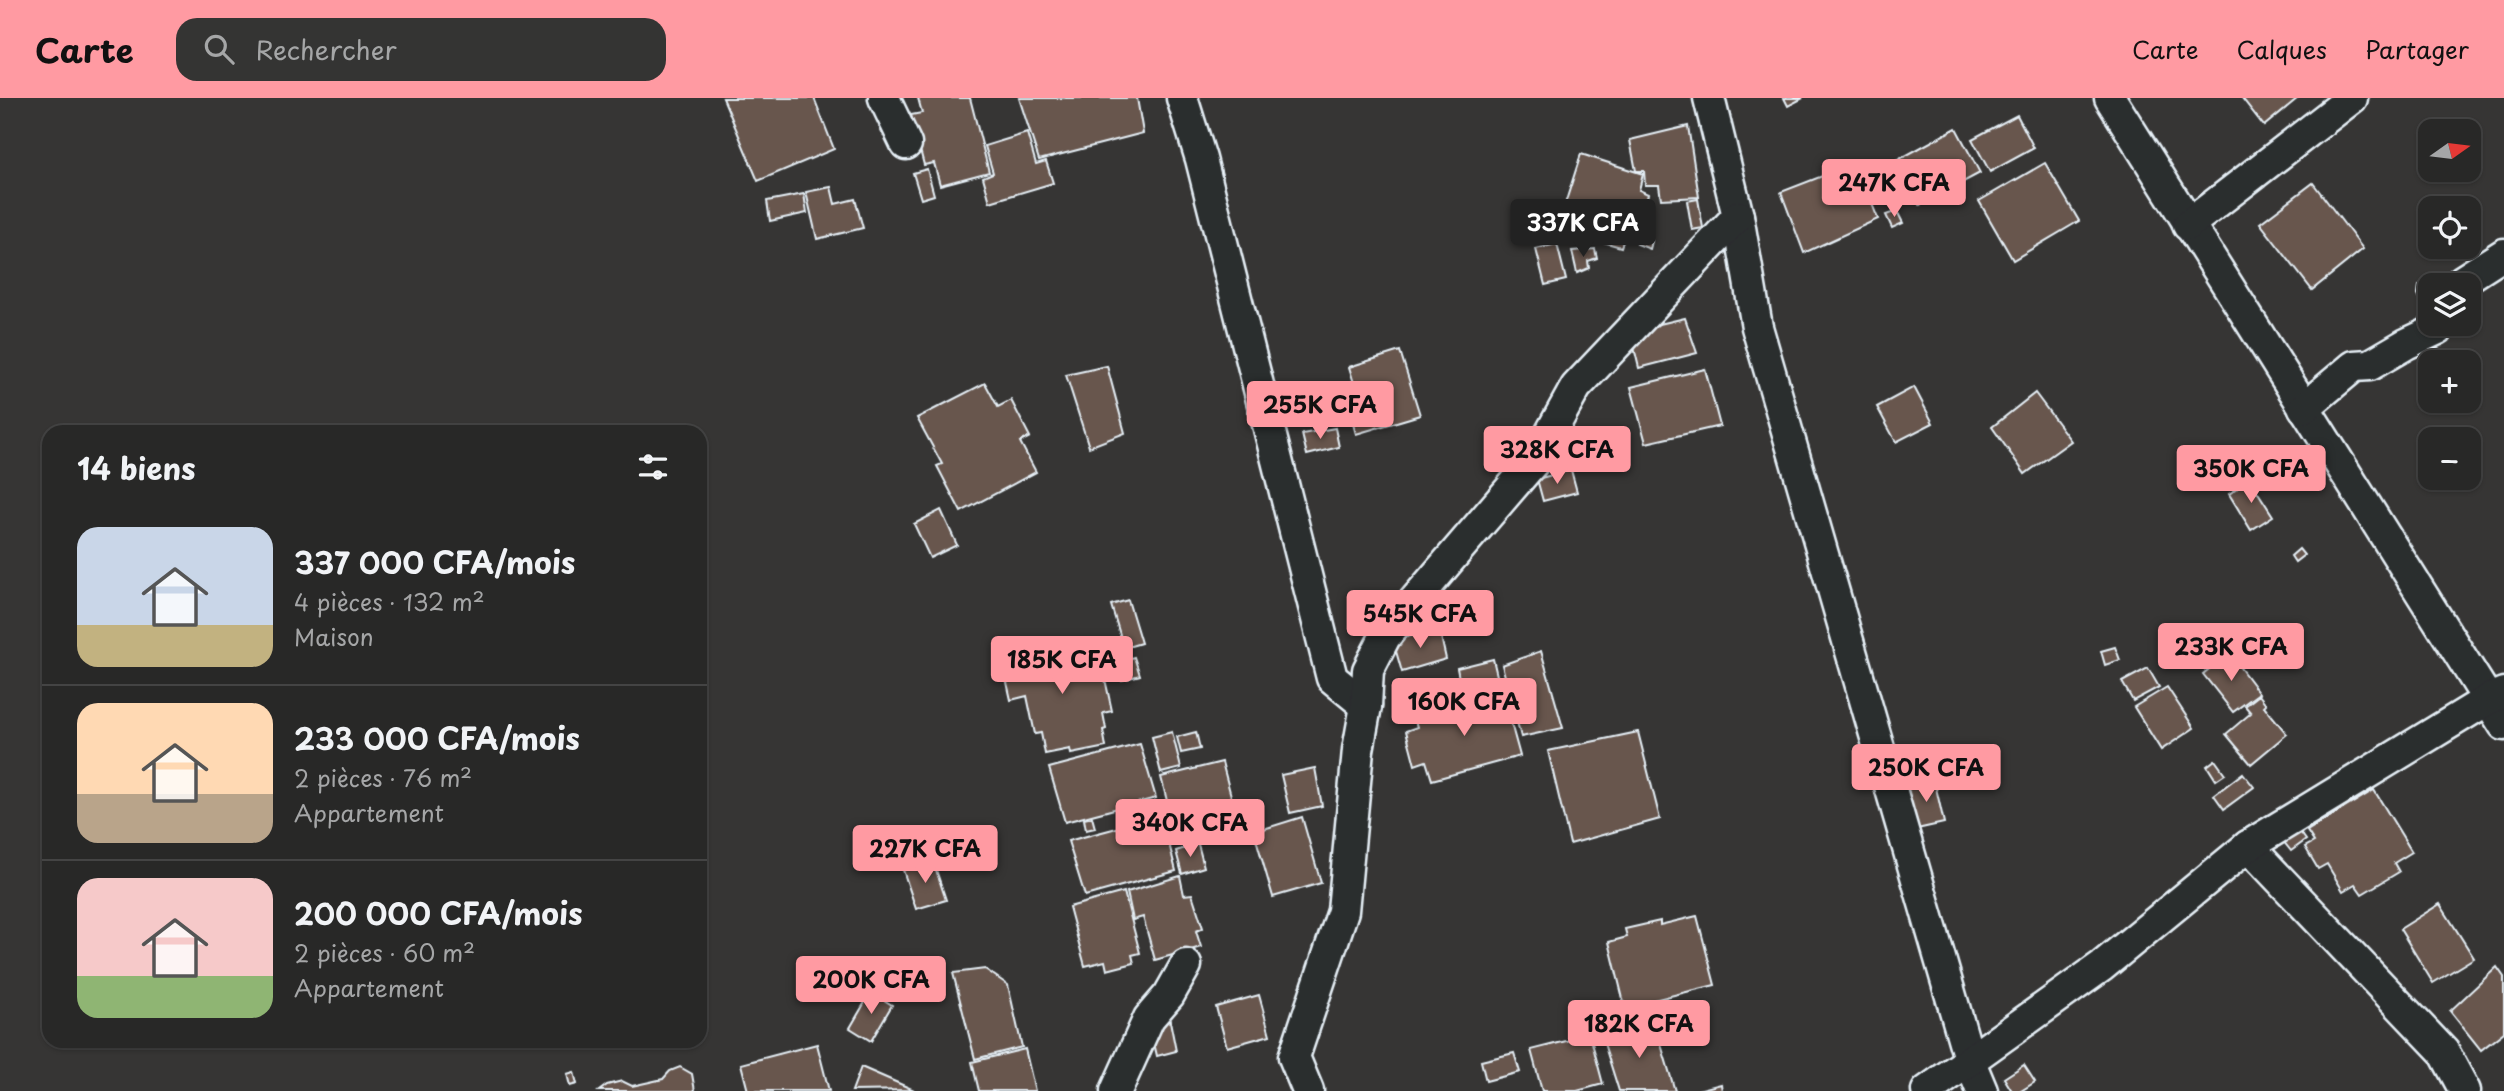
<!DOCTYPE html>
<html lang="fr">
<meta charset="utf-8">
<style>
body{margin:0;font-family:"Playpen Sans",sans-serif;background:#343433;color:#f1f3f6;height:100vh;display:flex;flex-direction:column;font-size:26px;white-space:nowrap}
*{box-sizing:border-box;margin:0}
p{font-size:23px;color:#a5a6a7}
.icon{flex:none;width:38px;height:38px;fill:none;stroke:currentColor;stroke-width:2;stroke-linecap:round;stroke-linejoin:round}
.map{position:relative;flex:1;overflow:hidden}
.drawer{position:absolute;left:42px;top:327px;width:665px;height:623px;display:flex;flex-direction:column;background:#282827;border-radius:21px;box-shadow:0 2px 5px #0004,0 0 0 2px #444}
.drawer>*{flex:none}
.needle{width:46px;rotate:76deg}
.fabs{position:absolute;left:2418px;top:21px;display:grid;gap:14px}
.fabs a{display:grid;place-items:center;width:63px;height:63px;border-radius:14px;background:#282827;box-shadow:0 2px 5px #0004,0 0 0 2px #444;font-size:35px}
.price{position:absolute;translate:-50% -60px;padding:0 16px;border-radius:7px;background:#ff9aa2;color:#111;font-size:23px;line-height:46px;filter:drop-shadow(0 2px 4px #0008)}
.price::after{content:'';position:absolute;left:50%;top:42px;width:21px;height:16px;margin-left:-10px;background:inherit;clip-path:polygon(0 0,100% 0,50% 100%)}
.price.on{background:#222;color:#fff}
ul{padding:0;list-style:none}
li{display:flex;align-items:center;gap:21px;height:175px;padding:0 35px}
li+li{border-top:2px solid #444}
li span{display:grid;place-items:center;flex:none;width:196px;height:140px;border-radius:21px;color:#555}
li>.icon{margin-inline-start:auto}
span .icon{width:84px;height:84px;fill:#fffc;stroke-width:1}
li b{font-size:30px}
h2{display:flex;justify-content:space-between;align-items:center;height:84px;padding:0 35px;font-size:30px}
header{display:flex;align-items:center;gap:42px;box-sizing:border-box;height:98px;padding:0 35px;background:#ff9aa2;color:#111}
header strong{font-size:33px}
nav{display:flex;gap:38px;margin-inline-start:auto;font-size:24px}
.search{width:490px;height:63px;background:#343433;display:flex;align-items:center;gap:18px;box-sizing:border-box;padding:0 24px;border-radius:21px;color:#a5a6a7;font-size:26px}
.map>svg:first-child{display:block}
</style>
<header>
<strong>Carte</strong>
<div class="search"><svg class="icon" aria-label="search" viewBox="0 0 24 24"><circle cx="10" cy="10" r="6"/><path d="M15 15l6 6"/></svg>Rechercher</div>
<nav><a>Carte</a><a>Calques</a><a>Partager</a></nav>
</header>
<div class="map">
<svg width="2504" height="993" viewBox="0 0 2504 993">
<rect width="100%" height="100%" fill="#363534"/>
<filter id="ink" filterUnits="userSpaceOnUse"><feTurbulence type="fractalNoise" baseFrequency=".0143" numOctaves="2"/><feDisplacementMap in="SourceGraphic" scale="14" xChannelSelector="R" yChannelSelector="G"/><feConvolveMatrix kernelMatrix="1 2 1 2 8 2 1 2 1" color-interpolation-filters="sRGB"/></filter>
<g filter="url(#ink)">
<!-- building -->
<g fill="#67574e" stroke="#e8f1f8" stroke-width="2">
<path d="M723 0H814L834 51 758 83Z"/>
<path d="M918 0H970L989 74 940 87 934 65 924 67 911 17 922 15Z"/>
<path d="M1019 0H1137L1143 35 1039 62Z"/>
<path d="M1784 0H1803L1788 8Z"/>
<path d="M2242 0H2298L2264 28Z"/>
<path d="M2017 17 2034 50 1990 74 1972 41Z"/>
<path d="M1688 28 1699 99 1661 101 1659 87H1645L1644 73H1636L1630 42Z"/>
<path d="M1956 30 1980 75 1920 107 1896 63Z"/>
<path d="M1027 35 1036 66 1046 63 1053 85 990 104 983 79 993 75 985 48Z"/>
<path d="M1581 56 1643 76 1639 92 1648 96 1638 132 1627 131 1621 149 1557 131Z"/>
<path d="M1856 65 1878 121 1804 155 1781 94Z"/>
<path d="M2045 65 2079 123 2013 162 1979 103Z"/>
<path d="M927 71 934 97 921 101 913 75Z"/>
<path d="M2313 85 2363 151 2312 192 2260 125Z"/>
<path d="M831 89 835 106 855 101 863 130 817 141 806 94Z"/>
<path d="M804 96 807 115 770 123 767 103Z"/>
<path d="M1698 101 1703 130 1692 132 1687 103Z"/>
<path d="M1897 113 1903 125 1892 130 1886 117Z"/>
<path d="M1640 138 1652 143 1650 151 1637 146Z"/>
<path d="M1557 146 1566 182 1545 187 1536 151Z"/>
<path d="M1595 151 1597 160 1588 163 1589 170 1577 175 1572 153Z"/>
<path d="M2425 181H2433L2442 187H2431V207L2421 203 2418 196 2419 188Z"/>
<path d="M1685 220 1697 255 1639 270 1630 233Z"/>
<path d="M1400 253 1420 317 1356 336 1342 289 1354 285 1349 269Z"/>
<path d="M1107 268 1125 335 1089 349 1066 277Z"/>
<path d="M1705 271 1720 328 1646 345 1631 289Z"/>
<path d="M985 285 998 309 1011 302 1030 339 1020 344 1036 374 961 414 937 368 942 366 917 320Z"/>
<path d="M1914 289 1933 325 1896 344 1877 309Z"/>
<path d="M2035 295 2071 343 2025 376 1992 329Z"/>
<path d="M1335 330 1339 349 1307 357 1302 336Z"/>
<path d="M1571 372 1577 394 1543 403 1537 381Z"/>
<path d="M2250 382 2273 418 2251 432 2229 396Z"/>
<path d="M941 412 957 447 930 460 914 426Z"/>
<path d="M2299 451 2304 457 2295 464 2291 458Z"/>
<path d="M1128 502 1141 545 1124 550 1111 507Z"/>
<path d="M1439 530 1446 561 1402 574 1393 543Z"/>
<path d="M1075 543 1079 563 1100 558 1112 613 1103 615 1106 631 1103 632 1106 649 1071 656 1070 651 1045 656 1041 635 1035 636 1027 598 1011 602 1002 562 1019 558 1018 555Z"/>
<path d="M2115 549 2120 562 2105 567 2101 553Z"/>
<path d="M1541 553 1563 630 1521 639 1502 567Z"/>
<path d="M2229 555 2259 595 2233 614 2203 576Z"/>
<path d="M1134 559 1140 577 1122 582 1117 564Z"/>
<path d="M1493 561 1498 582 1461 591 1457 570Z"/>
<path d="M2148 570 2159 589 2133 603 2122 584Z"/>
<path d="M2167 589 2194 630 2161 652 2134 609Z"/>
<path d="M1503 596 1520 658 1432 682 1426 663 1415 667 1406 633 1417 629 1414 620Z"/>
<path d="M2259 597 2266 606 2264 608 2287 636 2251 666 2226 636 2251 615 2245 608Z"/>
<path d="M1172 634 1181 670 1161 675 1152 639Z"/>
<path d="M1196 634 1200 651 1181 655 1177 639Z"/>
<path d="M1638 634 1660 721 1570 746 1548 653Z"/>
<path d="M1140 646 1156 700 1065 724 1049 670Z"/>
<path d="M2215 662 2225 676 2216 682 2207 668Z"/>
<path d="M1222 664 1239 728 1178 747 1161 679Z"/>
<path d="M1315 670 1322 708 1290 715 1281 677Z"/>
<path d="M2243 675 2254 689 2224 711 2214 697Z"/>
<path d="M1934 681 1944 725 1917 731 1907 687Z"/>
<path d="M2374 692 2412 754 2394 765 2399 774 2362 796 2355 786 2343 793 2327 766 2318 771 2305 749 2314 744 2307 733Z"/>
<path d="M1162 718 1176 773 1085 798 1068 743Z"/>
<path d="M1092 719 1095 730 1086 732 1084 721Z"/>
<path d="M1302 719 1321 785 1273 799 1254 734Z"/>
<path d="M2295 727 2306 742 2291 753 2279 738Z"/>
<path d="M1198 746 1204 769 1182 776 1176 753Z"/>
<path d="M933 763 946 802 916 811 903 772Z"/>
<path d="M1180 778 1184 797 1192 796 1203 830 1196 833 1201 849 1155 862 1143 819 1133 822 1127 794Z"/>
<path d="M1124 794 1140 855 1132 857 1134 865 1107 872 1105 863 1085 868 1069 809Z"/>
<path d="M2440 806 2474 860 2433 885 2400 831Z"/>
<path d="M1697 818 1715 887 1625 909 1609 844 1627 839 1625 831 1660 823V827Z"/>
<path d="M2497 869 2504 879V934L2481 952 2450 913Z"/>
<path d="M985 871 1008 887 1022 949 975 961 953 875Z"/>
<path d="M871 894 892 907 871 943 850 930Z"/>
<path d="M1259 897 1270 937 1227 949 1216 909Z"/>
<path d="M1170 923 1176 953 1157 958 1150 928Z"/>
<path d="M1654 923 1675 993H1619L1602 939Z"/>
<path d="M1590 937 1603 986 1577 993H1542L1531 952Z"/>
<path d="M817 946 829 993H748L741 966Z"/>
<path d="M1025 951 1035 993H979L972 964Z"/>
<path d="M1514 955 1520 974 1486 983 1481 963Z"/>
<path d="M2024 967 2035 984 2021 993H2012L2004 980Z"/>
<path d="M680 969 692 976 695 993H599L607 987 622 983 632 988 663 981 670 973Z"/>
<path d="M861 969 914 992 852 993Z"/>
<path d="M574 974 577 986 570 988 567 976Z"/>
<path d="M1721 986 1722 993H1694Z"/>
</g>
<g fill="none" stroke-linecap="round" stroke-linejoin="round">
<!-- street casing -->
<g stroke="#e8f1f8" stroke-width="35">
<g id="street">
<path d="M884 0 906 46"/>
<path d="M1182 0 1201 61 1332 580 1366 608"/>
<path d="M1709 0 1738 118 1757 229 1970 964 1982 993"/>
<path d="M2110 0 2504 627"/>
<path d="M2188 127 2352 0"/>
<path d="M2460 187 2462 183 2504 156"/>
<path d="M2304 310 2354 268 2370 267 2406 246 2438 231 2441 226"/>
<path d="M2248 748 2444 954 2465 993"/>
<path d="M1116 993 1149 920 1169 897 1186 867"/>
<path d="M1308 993 1294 959 1343 813 1358 652 1366 608 1368 572 1385 539 1409 509 1536 361 1576 289 1738 118"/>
<path d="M1927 993 2102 868 2248 748 2489 601 2504 595"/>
</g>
</g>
<!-- street -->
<use href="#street" stroke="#2a2d2e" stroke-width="30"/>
</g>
</g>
</svg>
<div class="fabs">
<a><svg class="needle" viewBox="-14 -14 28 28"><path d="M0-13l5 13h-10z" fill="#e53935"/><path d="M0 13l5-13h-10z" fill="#a5a6a7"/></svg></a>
<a><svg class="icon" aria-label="locate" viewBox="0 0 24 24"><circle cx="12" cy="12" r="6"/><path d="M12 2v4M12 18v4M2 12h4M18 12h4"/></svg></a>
<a><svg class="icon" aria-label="layers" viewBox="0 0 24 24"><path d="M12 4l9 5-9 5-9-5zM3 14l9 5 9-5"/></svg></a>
<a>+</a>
<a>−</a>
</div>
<b class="price" style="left:1894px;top:121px">247K CFA</b>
<b class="price on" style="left:1583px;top:161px">337K CFA</b>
<b class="price" style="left:1320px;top:343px">255K CFA</b>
<b class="price" style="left:1557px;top:388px">328K CFA</b>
<b class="price" style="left:2251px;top:407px">350K CFA</b>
<b class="price" style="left:1420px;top:552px">545K CFA</b>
<b class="price" style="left:2231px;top:585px">233K CFA</b>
<b class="price" style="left:1062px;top:598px">185K CFA</b>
<b class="price" style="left:1464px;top:640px">160K CFA</b>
<b class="price" style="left:1926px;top:706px">250K CFA</b>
<b class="price" style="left:1190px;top:761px">340K CFA</b>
<b class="price" style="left:925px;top:787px">227K CFA</b>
<b class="price" style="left:871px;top:918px">200K CFA</b>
<b class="price" style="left:1639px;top:962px">182K CFA</b>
<section class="drawer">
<h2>14 biens<svg class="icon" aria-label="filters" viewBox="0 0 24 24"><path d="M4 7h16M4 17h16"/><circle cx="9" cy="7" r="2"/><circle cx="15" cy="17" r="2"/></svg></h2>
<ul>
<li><span style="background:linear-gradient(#c9d6e8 70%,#c2b280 0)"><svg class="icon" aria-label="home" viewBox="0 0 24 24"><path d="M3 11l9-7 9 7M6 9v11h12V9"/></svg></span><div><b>337 000 CFA/mois</b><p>4 pièces · 132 m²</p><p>Maison</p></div></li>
<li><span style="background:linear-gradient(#ffd9b3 65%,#b9a48a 0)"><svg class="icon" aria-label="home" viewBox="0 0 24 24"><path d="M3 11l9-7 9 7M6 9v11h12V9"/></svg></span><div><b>233 000 CFA/mois</b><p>2 pièces · 76 m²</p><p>Appartement</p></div></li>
<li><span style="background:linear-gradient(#f6c9c9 70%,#8fb573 0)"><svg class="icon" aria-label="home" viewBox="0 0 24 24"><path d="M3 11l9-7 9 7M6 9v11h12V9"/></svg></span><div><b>200 000 CFA/mois</b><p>2 pièces · 60 m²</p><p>Appartement</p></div></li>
</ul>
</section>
</div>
